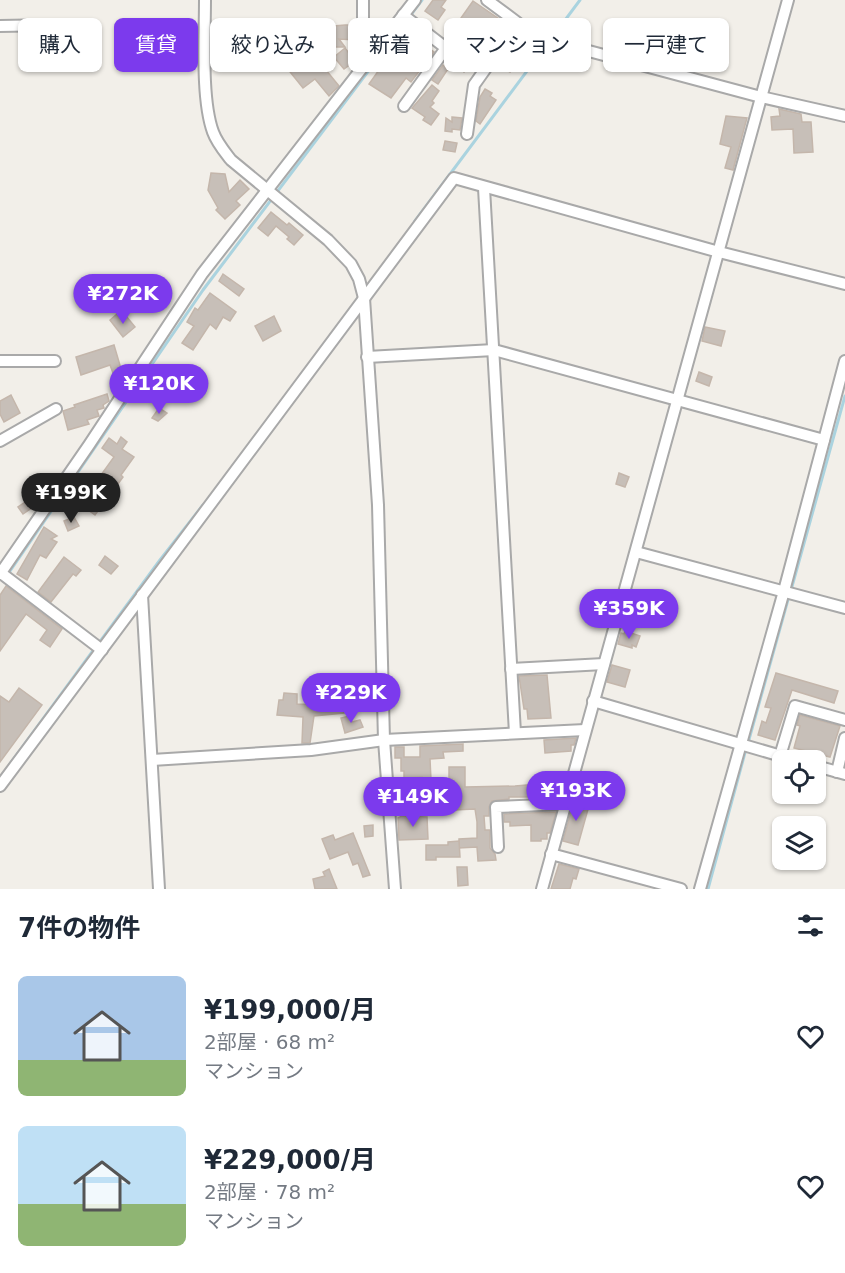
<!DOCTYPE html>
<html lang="ja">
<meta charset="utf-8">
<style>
body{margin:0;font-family:"DejaVu Sans","Noto Sans JP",sans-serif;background:#f2f2f3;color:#1f2937;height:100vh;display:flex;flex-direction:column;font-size:22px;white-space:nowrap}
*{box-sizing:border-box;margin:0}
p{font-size:20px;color:#747a83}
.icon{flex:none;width:33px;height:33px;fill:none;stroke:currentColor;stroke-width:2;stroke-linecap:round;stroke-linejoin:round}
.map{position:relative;height:889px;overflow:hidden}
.sheet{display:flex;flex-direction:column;background:#fff;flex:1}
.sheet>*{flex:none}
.guide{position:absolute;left:18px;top:18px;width:810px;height:54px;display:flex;gap:12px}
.buttons{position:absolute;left:772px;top:750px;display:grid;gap:12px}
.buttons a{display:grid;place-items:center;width:54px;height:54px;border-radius:9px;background:#fff;box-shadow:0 2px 4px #0004;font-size:30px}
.price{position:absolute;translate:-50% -51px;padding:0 14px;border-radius:21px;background:#7c3aed;color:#fff;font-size:20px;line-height:39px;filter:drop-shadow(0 2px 3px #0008)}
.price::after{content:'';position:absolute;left:50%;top:36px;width:18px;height:14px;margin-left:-9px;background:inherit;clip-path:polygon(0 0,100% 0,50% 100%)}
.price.current{background:#222;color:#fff}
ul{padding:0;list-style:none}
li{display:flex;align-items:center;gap:18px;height:150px;padding:0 18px}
li span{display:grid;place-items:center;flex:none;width:168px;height:120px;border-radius:9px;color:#555}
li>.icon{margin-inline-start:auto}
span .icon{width:72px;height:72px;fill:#fffc;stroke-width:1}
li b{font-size:26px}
h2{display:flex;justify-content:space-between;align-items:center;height:72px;padding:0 18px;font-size:26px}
.tag{padding:0 21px;border-radius:9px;background:#fff;box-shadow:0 2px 4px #0004;font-size:21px;line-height:54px}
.tag.current{background:#7c3aed;color:#fff}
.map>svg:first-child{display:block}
</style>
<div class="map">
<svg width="845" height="889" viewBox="0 0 845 889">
<rect width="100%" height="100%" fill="#f2efe9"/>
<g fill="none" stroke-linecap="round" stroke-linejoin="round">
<!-- stream -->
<g stroke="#aad3df" stroke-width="3">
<path d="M415 221 580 0"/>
<path d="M8 574 203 290 422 0"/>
<path d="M791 590 845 396"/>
<path d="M99 643 160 560 203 505"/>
<path d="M748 743 789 596"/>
<path d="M10 764 95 648"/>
<path d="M708 889 746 749"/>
</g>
</g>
<!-- building -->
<g fill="#c7bfb8" stroke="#c4b6ab" stroke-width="1.5">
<path d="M433 0H446L441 7 445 10 438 20 425 11Z"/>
<path d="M473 1 505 23 500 29 495 26 485 40 493 45 484 58 481 56 471 71 467 68 464 72 453 64 473 37 456 25Z"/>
<path d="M345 25H356V40L339 39 345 47H333L334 26Z"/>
<path d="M530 25 539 33 528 48 534 53 527 63 519 58 510 72 498 64 515 40 518 42Z"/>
<path d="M285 27 308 28 307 42 285 41Z"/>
<path d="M408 29 418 36 416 39 434 52 411 82 406 78 391 98 369 84Z"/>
<path d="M345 48 355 61 344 69 334 57Z"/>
<path d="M306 56 312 62 317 59 339 86 329 96 315 79 303 88 287 68 293 63 295 65Z"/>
<path d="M443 65 448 69 438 84 432 80Z"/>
<path d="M432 85 439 91 432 101 434 103 430 107 439 114 431 125 423 120 425 117 412 108Z"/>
<path d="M485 89 492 93 490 96 496 100 480 124 476 121 480 97Z"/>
<path d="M779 109 801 114 802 122H811L813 152 794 153 793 129 772 130 771 117 780 116Z"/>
<path d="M726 116 747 118 733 170 725 168 731 147 720 144Z"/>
<path d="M452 117 462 118 460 130 452 129V132L445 131 446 118 452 122Z"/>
<path d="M445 141 457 143 455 152 443 150Z"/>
<path d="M211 173 225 174 229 192 240 180 249 189 236 201 240 205 225 219 216 210 218 208 208 190Z"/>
<path d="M271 212 287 225 289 223 303 235 294 245 287 239 289 237 276 226 268 236 258 228Z"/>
<path d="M223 274 244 289 239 296 219 281Z"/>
<path d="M210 293 236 312 230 321 223 317 216 329 210 324 193 350 182 343 194 326 187 322 195 308 198 310Z"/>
<path d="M117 314 121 319 126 316 135 327 123 337 110 320Z"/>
<path d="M274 316 281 331 263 341 255 326Z"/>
<path d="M705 327 725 331 721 346 702 341Z"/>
<path d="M114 345 124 379 116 381 110 365 81 375 76 357Z"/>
<path d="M699 372 712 377 709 386 696 381Z"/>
<path d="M107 394 109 401 103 405 104 408 97 410 99 416 87 420 89 424 68 430 63 411 75 407 74 405Z"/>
<path d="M11 395 20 413 4 422 0 414V401Z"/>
<path d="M159 408 167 413 158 421 152 418Z"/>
<path d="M121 437 127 442 122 449 134 457 121 475 123 477 95 515 80 504 114 457 102 448 109 438 117 444Z"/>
<path d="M619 473 629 477 625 487 616 484Z"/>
<path d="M31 498 36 505 23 514 18 507Z"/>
<path d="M74 517 79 526 68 531 64 521Z"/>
<path d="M44 527 57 536 51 539 57 542 46 558 40 555 27 580 17 574Z"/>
<path d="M105 556 118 566 111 574 99 565Z"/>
<path d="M64 557 81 570 76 576 73 574 51 602 38 592Z"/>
<path d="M6 586 62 629 50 647 40 640 47 630 26 614 0 651V595Z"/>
<path d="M625 631 640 636 636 647 632 645V648L618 644 621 633 624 634Z"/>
<path d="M612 665 630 670 625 687 607 682Z"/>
<path d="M776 673 838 691 834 703 792 690 775 740 758 735 762 721 766 723 771 708 765 707Z"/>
<path d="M547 675 551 718 528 719 527 709H524L519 676Z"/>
<path d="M19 688 42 705 0 762V696L9 702Z"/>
<path d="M284 693 297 694V704L321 705V700L342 698 344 713 314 716 310 743H302L303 717 277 715 279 700H283Z"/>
<path d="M800 715 840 726 830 757 794 748 800 726 797 725Z"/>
<path d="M350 716 352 722 360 720 363 727 345 733 341 718Z"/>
<path d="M576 738 574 745H571V751L545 753 544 740Z"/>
<path d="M463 744V751L443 752 444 758 430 759 431 780H422V777L404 778V771H401V758H395V747H404V757H420V746Z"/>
<path d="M449 767H465V787L515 786 562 782V789L561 792H555V797H509V799L492 801 489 807V816H484L485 830H490V848L495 854 496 860 478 861 477 847 459 848V839L477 838V822L475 809 454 810 452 779H449Z"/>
<path d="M420 795V802H404V796Z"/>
<path d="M575 798 590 802 578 845 563 841Z"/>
<path d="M556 812 550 833H547V839H541V841H531V825L510 826V822H504V814Z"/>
<path d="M402 816 427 817 428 839 399 840 398 818Z"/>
<path d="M373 825V836L365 837 364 826Z"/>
<path d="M353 833 370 875 363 877 358 863 353 865 348 852 330 859 322 839 333 835 335 840Z"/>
<path d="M459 841 460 857H436V860H426V845H448V842Z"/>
<path d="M559 864 579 869 576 879 573 878 570 889H551Z"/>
<path d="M457 867H467L468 885 458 886Z"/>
<path d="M329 869 337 889H315L313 879 325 876 323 872Z"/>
</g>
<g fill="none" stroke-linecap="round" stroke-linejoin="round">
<!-- minor casing -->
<g stroke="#a9a9a9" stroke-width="14">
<g id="minor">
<path d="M205 0C205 37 201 99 213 132 217 143 224 151 231 160L328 240 351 264 359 279 364 298 378 505 384 740 395 889"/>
<path d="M363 0V30L375 51"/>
<path d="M403 15 446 48 404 106"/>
<path d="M0 26 54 25"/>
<path d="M555 42 761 97 845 116"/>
<path d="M467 134 474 85 518 23 487 0"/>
<path d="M484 188 515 733"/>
<path d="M367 357 494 350 824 440"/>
<path d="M0 361H55"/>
<path d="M0 441 56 409"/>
<path d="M636 552 845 608"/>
<path d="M1 573 102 650"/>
<path d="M0 574 89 445 202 274 415 0"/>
<path d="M142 595 159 889"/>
<path d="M511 669 604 664"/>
<path d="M593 701 795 760"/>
<path d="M780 756 795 706 845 720"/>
<path d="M152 760 311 750 384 740 585 730"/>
<path d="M816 766 845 774"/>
<path d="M837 772 845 738"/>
<path d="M0 786 454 178 719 252 845 284"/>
<path d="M388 789 438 787"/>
<path d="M498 847 496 807 565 804"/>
<path d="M551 854 681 889"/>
<path d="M542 889 788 0"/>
<path d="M700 889 784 591 845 361"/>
</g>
</g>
<!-- minor -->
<use href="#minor" stroke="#fff" stroke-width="10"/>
</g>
</svg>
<div class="buttons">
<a><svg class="icon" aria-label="locate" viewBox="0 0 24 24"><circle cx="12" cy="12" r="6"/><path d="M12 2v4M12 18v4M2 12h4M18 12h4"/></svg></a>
<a><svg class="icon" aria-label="layers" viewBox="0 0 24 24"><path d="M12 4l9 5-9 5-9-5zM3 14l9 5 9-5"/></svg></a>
</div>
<b class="price" style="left:123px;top:325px">¥272K</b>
<b class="price" style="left:159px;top:415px">¥120K</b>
<b class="price current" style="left:71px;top:524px">¥199K</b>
<b class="price" style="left:629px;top:640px">¥359K</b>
<b class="price" style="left:351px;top:724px">¥229K</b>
<b class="price" style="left:576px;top:822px">¥193K</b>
<b class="price" style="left:413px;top:828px">¥149K</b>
<div class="guide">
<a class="tag">購入</a>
<a class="tag current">賃貸</a>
<a class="tag">絞り込み</a>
<a class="tag">新着</a>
<a class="tag">マンション</a>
<a class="tag">一戸建て</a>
</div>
</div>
<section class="sheet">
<h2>7件の物件<svg class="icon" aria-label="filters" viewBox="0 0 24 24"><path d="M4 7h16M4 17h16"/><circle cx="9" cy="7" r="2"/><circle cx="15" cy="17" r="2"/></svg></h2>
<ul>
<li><span style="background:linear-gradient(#a9c7e8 70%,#8fb573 0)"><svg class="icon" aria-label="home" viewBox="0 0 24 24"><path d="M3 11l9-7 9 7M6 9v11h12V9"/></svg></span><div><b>¥199,000/月</b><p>2部屋 · 68 m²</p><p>マンション</p></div><svg class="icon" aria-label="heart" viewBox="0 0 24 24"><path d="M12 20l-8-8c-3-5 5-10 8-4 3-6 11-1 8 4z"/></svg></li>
<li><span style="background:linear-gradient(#bfe0f5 65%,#8fb573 0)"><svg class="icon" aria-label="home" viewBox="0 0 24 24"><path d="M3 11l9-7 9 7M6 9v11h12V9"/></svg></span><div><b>¥229,000/月</b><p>2部屋 · 78 m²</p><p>マンション</p></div><svg class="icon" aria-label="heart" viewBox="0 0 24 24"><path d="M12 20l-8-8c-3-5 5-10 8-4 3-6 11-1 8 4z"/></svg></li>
</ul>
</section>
